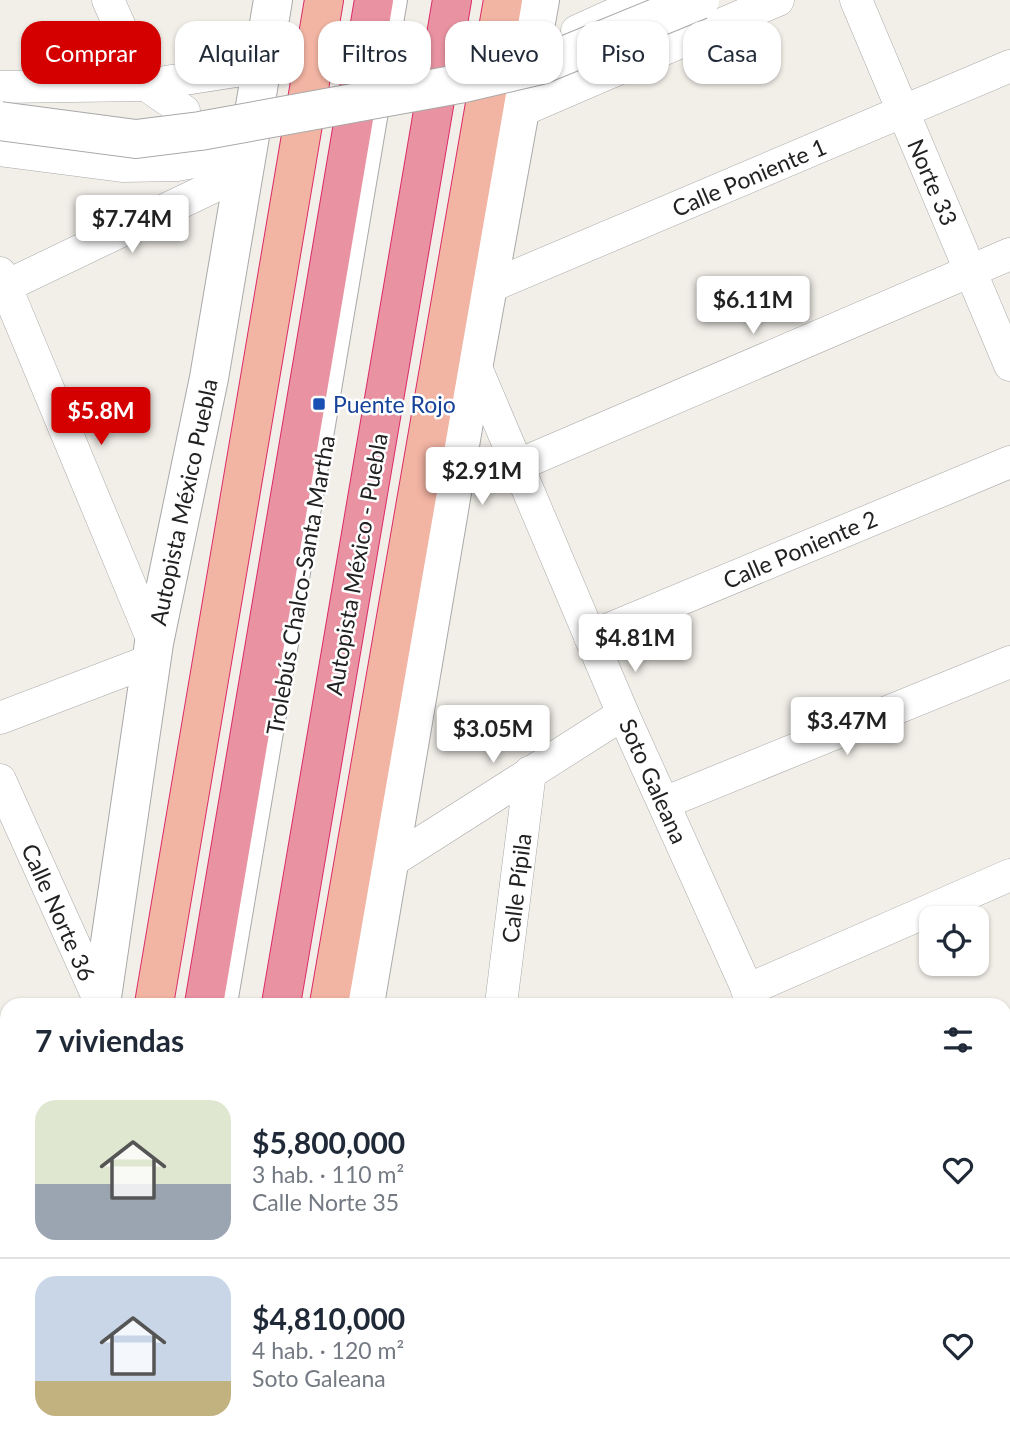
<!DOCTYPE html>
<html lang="es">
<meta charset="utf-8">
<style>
body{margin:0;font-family:Lato,sans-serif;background:#f2f2f3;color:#1f2937;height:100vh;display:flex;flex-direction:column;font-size:26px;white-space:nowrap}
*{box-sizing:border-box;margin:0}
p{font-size:23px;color:#747a83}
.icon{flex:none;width:38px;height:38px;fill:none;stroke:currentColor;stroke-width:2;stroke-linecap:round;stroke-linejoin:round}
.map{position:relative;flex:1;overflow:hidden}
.sheet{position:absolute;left:0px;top:998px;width:1012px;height:450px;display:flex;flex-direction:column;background:#fff;border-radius:21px 21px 0 0;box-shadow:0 2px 5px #0004}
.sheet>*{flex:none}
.hud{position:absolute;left:21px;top:21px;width:970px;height:63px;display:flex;gap:14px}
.fabs{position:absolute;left:919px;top:906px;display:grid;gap:14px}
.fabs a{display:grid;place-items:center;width:70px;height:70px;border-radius:14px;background:#fff;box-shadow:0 2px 5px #0004;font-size:35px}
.price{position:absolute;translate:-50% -60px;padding:0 16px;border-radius:7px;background:#fff;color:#222;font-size:23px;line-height:46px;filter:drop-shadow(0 2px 4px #0008)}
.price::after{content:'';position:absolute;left:50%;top:42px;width:21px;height:16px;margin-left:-10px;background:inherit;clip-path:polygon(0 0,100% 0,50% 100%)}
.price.on{background:#d40000;color:#fff}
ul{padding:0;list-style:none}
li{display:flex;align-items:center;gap:21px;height:175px;padding:0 35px}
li+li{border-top:2px solid #e0e1e3}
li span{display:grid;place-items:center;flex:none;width:196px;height:140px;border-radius:21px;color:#555}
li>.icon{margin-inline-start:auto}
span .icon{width:84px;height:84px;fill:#fffc;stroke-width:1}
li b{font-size:30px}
h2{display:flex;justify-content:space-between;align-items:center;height:84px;padding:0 35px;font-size:30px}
.pill{padding:0 24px;border-radius:21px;background:#fff;box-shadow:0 2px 5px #0004;font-size:24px;line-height:63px}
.pill.on{background:#d40000;color:#fff}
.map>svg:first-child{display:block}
</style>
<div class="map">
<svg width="1010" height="1447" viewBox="0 0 1010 1447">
<rect width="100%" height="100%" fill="#f2efe9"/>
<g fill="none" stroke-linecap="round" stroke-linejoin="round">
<!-- service casing -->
<g stroke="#a9a9a9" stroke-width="18">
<g id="service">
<path d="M229 1004 399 0"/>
<path d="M154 1447 155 1440"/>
</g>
</g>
<!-- minor casing -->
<g stroke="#a9a9a9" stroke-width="33">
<g id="minor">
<path d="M108 0 146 85 184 111 181 154"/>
<path d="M856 0 1010 365"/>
<path d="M577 31 646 0"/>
<path d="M0 87 146 85 262 67"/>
<path d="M518 112 778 0"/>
<path d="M0 150 122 166 177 165 250 152"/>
<path d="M0 273 154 643"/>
<path d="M489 287 1010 66"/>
<path d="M0 289 242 173"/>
<path d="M474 363 623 714 754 1004"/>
<path d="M516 466 1010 254"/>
<path d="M590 637 1010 462"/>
<path d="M0 718 152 660"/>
<path d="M0 780 101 1004"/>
<path d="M664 803 1010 662"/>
<path d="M392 861 623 714"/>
<path d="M747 990 1010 875"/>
<path d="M501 1004 530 772"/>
<path d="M0 1088 7 1085"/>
<path d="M0 1243 7 1258"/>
<path d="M1004 1342 1010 1339"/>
<path d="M456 1440 459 1447"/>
<path d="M956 1440 959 1447"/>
<path d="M356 1447 370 1440"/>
<path d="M819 1447 834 1440"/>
</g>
</g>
<!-- tertiary casing -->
<g stroke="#a9a9a9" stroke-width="40">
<g id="tertiary">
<path d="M101 1004 154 643 209 378 273 0"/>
<path d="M365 1004 474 363 540 0"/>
<path d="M29 1447 30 1440"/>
<path d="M288 1447 289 1440"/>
</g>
</g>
<!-- trunk casing -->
<g stroke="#dc2a67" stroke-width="40">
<g id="trunk">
<path d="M154 1004 324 0"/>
<path d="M329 1004 503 0"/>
<path d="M80 1447 81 1440"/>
<path d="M254 1447 255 1440"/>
</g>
</g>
<!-- motorway casing -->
<g stroke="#dc2a67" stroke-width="40">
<g id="motorway">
<path d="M204 1004 374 0"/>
<path d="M281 1004 452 0"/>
<path d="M129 1447 130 1440"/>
<path d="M206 1447 207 1440"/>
</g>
</g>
<!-- service -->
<use href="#service" stroke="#fff" stroke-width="16"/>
<!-- minor -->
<use href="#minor" stroke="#fff" stroke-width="32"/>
<!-- tertiary -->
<use href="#tertiary" stroke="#fff" stroke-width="38"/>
<!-- trunk -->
<use href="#trunk" stroke="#f2b4a3" stroke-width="38"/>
<!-- motorway -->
<use href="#motorway" stroke="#e892a2" stroke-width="38"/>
<!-- tertiary-bridge casing -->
<g stroke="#a9a9a9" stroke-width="40" stroke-linecap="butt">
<path id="tertiary-bridge" d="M0 121 136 139 200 131 464 83 541 65 700 0"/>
</g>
<!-- tertiary-bridge -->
<use href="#tertiary-bridge" stroke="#fff" stroke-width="38"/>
</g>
<!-- markers -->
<rect fill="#1a4fb4" stroke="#fff" stroke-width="2.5" x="312" y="397" width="14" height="14" rx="3.5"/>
<g text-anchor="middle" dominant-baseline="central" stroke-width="5" stroke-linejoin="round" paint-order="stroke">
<!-- street labels -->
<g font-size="23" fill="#222" stroke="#fff">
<text transform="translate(749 177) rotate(-23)">Calle Poniente 1</text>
<text transform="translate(933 182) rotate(67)">Norte 33</text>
<text transform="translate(183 502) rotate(-78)">Autopista México Puebla</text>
<text transform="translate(800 549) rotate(-23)">Calle Poniente 2</text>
<text transform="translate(356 564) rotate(-80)">Autopista México - Puebla</text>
<text transform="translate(300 585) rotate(-80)">Trolebús Chalco-Santa Martha</text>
<text transform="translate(654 781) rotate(66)">Soto Galeana</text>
<text transform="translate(516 888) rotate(-83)">Calle Pípila</text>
<text transform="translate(59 912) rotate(66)">Calle Norte 36</text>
</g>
<!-- transit labels -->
<g font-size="23" fill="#164399" stroke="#fff" text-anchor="start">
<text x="333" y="404">Puente Rojo</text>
</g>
</g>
</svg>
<div class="fabs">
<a><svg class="icon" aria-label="locate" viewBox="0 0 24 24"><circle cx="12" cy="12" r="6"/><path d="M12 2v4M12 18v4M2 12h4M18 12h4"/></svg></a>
</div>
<b class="price" style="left:132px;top:255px">$7.74M</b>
<b class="price" style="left:753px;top:336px">$6.11M</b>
<b class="price on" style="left:101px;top:447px">$5.8M</b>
<b class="price" style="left:482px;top:507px">$2.91M</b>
<b class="price" style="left:635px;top:674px">$4.81M</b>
<b class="price" style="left:847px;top:757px">$3.47M</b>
<b class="price" style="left:493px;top:765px">$3.05M</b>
<div class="hud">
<a class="pill on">Comprar</a>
<a class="pill">Alquilar</a>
<a class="pill">Filtros</a>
<a class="pill">Nuevo</a>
<a class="pill">Piso</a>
<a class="pill">Casa</a>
</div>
<section class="sheet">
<h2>7 viviendas<svg class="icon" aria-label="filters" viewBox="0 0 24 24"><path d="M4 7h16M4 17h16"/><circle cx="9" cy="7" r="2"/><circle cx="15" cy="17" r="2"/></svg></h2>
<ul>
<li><span style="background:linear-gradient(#dfe7d0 60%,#9aa5b1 0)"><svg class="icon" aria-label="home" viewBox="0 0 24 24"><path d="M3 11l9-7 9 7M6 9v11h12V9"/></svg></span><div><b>$5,800,000</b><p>3 hab. · 110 m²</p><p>Calle Norte 35</p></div><svg class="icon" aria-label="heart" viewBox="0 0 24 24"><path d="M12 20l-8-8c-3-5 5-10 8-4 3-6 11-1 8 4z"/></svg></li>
<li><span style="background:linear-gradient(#c9d6e8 75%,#c2b280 0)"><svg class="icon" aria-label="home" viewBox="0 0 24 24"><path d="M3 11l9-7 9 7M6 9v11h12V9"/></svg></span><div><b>$4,810,000</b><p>4 hab. · 120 m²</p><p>Soto Galeana</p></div><svg class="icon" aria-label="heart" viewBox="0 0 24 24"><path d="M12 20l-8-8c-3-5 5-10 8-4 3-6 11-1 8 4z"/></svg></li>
</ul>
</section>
</div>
